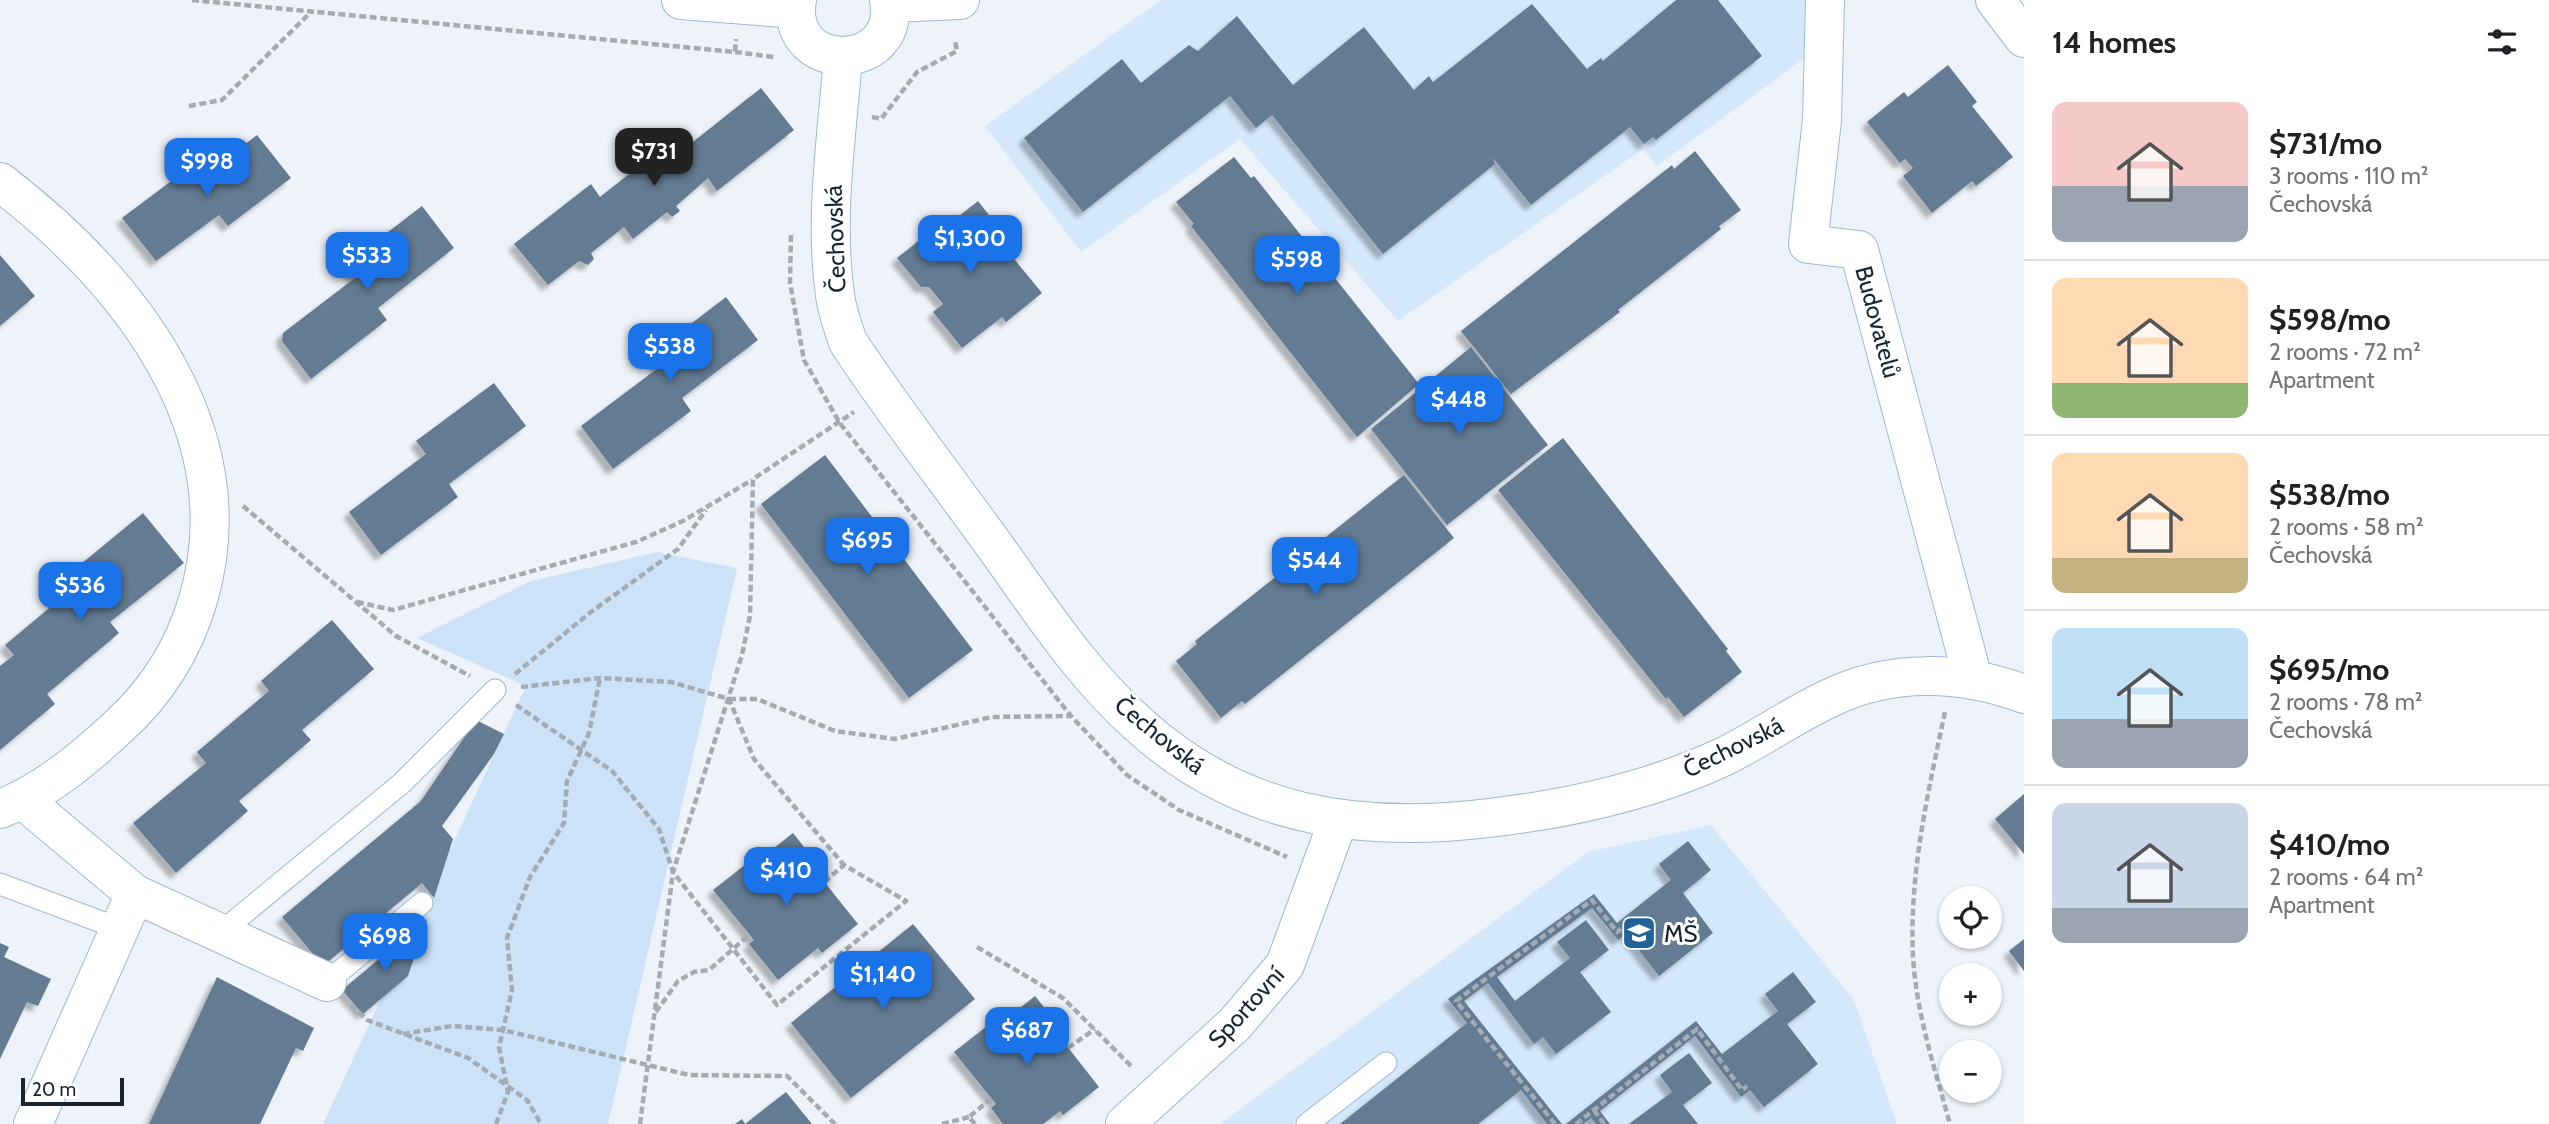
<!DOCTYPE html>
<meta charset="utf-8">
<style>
body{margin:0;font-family:Cabin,sans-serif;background:#f6f6f6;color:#202124;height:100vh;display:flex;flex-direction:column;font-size:26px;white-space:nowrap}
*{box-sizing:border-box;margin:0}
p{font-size:23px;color:#757577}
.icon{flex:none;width:38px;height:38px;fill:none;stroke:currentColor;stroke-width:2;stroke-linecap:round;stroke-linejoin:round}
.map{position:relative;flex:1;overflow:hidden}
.drawer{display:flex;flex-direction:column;background:#fff;width:525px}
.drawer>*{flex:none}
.fabs{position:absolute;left:1939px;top:886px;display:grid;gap:14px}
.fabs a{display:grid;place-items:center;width:63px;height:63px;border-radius:50%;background:#fff;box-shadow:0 2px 5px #0004;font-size:35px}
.scale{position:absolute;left:21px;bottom:18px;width:103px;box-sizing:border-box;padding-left:7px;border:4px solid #19242e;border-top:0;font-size:19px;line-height:24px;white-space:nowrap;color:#19242e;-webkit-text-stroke:5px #fff;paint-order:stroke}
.price{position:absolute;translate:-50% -60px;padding:0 16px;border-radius:14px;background:#1a73e8;color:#fff;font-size:23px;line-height:46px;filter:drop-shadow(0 2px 4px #0008)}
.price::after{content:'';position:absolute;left:50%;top:42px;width:21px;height:16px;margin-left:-10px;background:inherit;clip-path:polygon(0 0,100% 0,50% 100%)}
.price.selected{background:#222;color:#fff}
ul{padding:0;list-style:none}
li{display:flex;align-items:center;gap:21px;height:175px;padding:0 28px}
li+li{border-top:2px solid #e0e0e0}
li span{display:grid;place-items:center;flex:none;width:196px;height:140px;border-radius:14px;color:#555}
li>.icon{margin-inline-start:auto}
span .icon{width:84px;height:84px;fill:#fffc;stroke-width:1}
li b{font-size:30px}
h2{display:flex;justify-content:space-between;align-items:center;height:84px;padding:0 28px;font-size:30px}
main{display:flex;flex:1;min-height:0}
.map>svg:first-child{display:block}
</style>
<main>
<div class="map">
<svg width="2024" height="1124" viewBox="0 0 2024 1124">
<defs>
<filter id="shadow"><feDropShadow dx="-6" dy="6" stdDeviation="2" flood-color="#0004"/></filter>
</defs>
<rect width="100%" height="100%" fill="#eef3f9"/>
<!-- built -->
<g fill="#d4e8fc">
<path d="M1161 0H1823L1824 44 1657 166 1643 149 1398 321 1240 139 1081 252 985 126Z"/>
<path d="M1711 825 1854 1000 1897 1124H1220L1588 852Z"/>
</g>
<!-- green -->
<path fill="#cbe2f8" d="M657 552 737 568 608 1124H323L526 686 417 638 531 581Z"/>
<!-- building -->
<g fill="#637c94" filter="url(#shadow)">
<path d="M1676 0H1718L1762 56 1656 140 1653 137 1644 144 1630 127 1531 205 1493 158 1495 164 1383 254 1272 115 1256 128 1230 96 1083 212 1024 138 1122 59 1141 83 1189 45 1198 51 1237 16 1293 85 1364 27 1414 90 1429 76 1433 82 1532 4 1587 69 1601 58 1603 61Z"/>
<path d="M1948 65 1977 102 1972 106 2013 157 1976 186 1972 181 1932 213 1903 176 1913 168 1905 159 1900 163 1867 122 1904 92 1908 97Z"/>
<path d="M761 88 794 130 717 191 708 178 676 206 680 211 672 217 667 212 633 239 624 227 591 253 594 259 588 265 579 261 548 285 514 244 591 184 600 197 676 137 684 149Z"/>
<path d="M257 135 291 178 228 226 219 215 156 261 122 218 186 170 195 183Z"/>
<path d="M1695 151 1741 210 1719 226 1721 229 1618 310 1620 312 1511 394 1461 331 1672 165 1674 169Z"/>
<path d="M1234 157 1251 178 1254 176 1419 384 1357 437 1191 226 1194 224 1176 202Z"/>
<path d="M978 201 1007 238 1001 243 1042 293 1006 322 1002 317 962 348 933 312 943 304 929 287H921L897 258 940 224 936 230 938 233Z"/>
<path d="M422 206 454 248 378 308 387 320 311 379 282 341 283 333 355 278 345 265Z"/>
<path d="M0 255 35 296 0 326Z"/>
<path d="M726 297 758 340 682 398 691 411 613 469 581 426 658 368 649 356Z"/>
<path d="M1471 347 1548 445 1447 525 1371 429Z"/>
<path d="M494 383 526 426 449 484 458 497 381 555 349 512 426 454 416 441Z"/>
<path d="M1563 438 1728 649 1726 651 1742 672 1684 717 1668 697 1666 699 1498 490Z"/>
<path d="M825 455 973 650 909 698 761 504Z"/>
<path d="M1404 475 1454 538 1245 704 1242 701 1221 718 1176 661 1197 644 1195 641Z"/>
<path d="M143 513 184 563 110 622 119 633 47 694 55 704 0 750V666L14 655 5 645 78 584 69 574Z"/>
<path d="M332 620 374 669 302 730 311 740 239 801 248 811 176 873 133 823 206 763 197 752 269 691 261 681Z"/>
<path d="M476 720 504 734 494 754 442 826 453 839 434 898 422 883 323 966 282 917 421 801Z"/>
<path d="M2024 794V854L1995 819Z"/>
<path d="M793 833 822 870 818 874 858 924 822 953 818 948 778 980 749 944 754 940 713 890 750 861 753 865Z"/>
<path d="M1688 841 1711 870 1683 893 1713 933 1659 976 1626 934 1618 940 1592 908 1497 977 1515 1001 1570 958 1557 942 1586 920 1609 950 1580 972 1611 1012 1556 1054 1543 1037 1534 1044 1488 983 1464 1001 1562 1124H1547L1521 1090 1478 1124H1340L1467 1023 1448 999 1594 894 1617 923 1671 880 1659 864Z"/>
<path d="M427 919 408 976 363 1014 342 990Z"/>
<path d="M913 924 975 999 851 1098 791 1023Z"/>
<path d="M2024 939V971L2009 951Z"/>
<path d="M0 943 9 947 4 957 51 979 38 1006 27 1002 0 1059Z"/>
<path d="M1793 972 1816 1002 1787 1024 1818 1064 1764 1107 1750 1090 1741 1097 1695 1036 1600 1111 1610 1124H1596L1591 1118 1583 1124H1566L1696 1021 1722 1054 1778 1011 1765 994Z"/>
<path d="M217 977 314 1028 303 1051 296 1048 260 1124H149Z"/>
<path d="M1035 996 1064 1032 1059 1036 1099 1087 1063 1115 1060 1111 1043 1124H1003L991 1108 996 1104 954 1052 991 1023 995 1028Z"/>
<path d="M1689 1053 1712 1083 1683 1105 1698 1124H1629L1672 1092 1660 1075Z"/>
<path d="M786 1092 812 1124H735L742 1119 745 1124Z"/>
</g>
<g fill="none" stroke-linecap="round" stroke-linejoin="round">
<!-- service casing -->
<g stroke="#9db8d3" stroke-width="23">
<g id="service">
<path d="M0 884 120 929"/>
<path d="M220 933 402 783 495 690"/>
<path d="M327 982 422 903"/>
<path d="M1307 1124 1386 1063"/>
</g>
</g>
<!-- minor casing -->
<g stroke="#9db8d3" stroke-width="40">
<g id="minor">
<path d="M681 0 795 9"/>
<path d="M797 0C784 75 902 74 889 0"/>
<path d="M1825 0 1822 120 1808 244 1859 250 1973 679"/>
<path d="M1995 0 2024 38"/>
<path d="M890 3 960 0"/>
<path d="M843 57C837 135 824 217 835 295 837 311 843 327 848 342 894 412 945 477 994 545 1038 606 1080 672 1137 723 1238 816 1357 834 1489 818 1567 809 1652 790 1723 757 1760 739 1793 715 1830 698 1892 668 1961 671 2024 694"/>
<path d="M0 182C128 280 248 430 198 600 183 651 157 692 117 728 82 760 44 792 0 809"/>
<path d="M23 800 135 894 327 982"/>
<path d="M33 1124 135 894"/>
<path d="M1125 1124 1235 1024 1285 965 1338 821"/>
</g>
</g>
<!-- path -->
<g stroke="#a4abb3" stroke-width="4.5" stroke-dasharray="7 3.5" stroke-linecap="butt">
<path d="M192 0 735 52 736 39"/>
<path d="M735 52 774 57"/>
<path d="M189 106 222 100 312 11"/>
<path d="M872 117 881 119 917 72 957 51 955 41"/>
<path d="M791 235 790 283 804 360 839 422 1071 716 1127 775 1179 810 1287 857"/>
<path d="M243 506 396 636 470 676"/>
<path d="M357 602 393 610 636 542 683 521 752 480"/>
<path d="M515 674 591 612 678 549 706 510"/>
<path d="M521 687 600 678 671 682 729 699 754 759 844 865"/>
<path d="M729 699H757L835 731 895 739 992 717 1071 716"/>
<path d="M516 705 612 771 659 829 673 872 777 1005 906 901 844 865 824 882"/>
<path d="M1945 712C1928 792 1909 874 1913 956 1916 1012 1935 1070 1950 1124"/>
<path d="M977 947 1063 998 1133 1068"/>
<path d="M351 1005 367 1020 468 1058 527 1100 541 1124"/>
<path d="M656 1012 678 981 694 972 709 970 749 935"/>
<path d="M403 1034 452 1026 503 1030 689 1075 787 1076 835 1124"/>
<path d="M1068 1048 1095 1029"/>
<path d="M1594 1110 1604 1124"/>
<path d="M496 1124 508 1092 499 1047 512 990 507 938 530 877 564 823 567 781 589 733 600 678"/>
<path d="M640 1124 673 872 742 655 750 616 753 479 854 412"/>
<path d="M942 1124 969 1117"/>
<path d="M975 1124 969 1117 991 1099"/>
<path d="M1555 1124 1456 1001 1592 900 1617 932 1621 929"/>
<path d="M1576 1124 1697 1029 1742 1090 1747 1086"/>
</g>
<!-- service -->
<use href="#service" stroke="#fff" stroke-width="21"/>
<!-- minor -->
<use href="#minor" stroke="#fff" stroke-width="38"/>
</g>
<!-- icons -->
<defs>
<g id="school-square" transform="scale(1.75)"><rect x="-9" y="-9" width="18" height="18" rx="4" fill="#216297" stroke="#fff"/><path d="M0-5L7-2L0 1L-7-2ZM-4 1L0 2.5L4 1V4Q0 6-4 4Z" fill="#fff"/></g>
</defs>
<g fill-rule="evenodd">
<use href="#school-square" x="1639" y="933"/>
</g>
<g text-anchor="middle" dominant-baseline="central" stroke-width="6" stroke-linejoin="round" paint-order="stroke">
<!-- street labels -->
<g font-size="24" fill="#19242e" stroke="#fff">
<text transform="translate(835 239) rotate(-92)">Čechovská</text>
<text transform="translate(1878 322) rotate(75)">Budovatelů</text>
<text transform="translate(1160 735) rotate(39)">Čechovská</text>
<text transform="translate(1733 747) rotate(-26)">Čechovská</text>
<text transform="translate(1246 1007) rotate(-48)">Sportovní</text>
</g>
<!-- poi labels -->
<g font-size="24" fill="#19242e" stroke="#fff" text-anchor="start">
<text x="1664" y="933">MŠ</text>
</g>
</g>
</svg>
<div class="fabs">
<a><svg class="icon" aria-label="locate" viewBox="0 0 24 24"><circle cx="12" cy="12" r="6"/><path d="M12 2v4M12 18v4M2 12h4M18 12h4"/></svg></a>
<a>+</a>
<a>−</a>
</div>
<div class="scale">20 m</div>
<b class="price selected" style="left:654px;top:188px">$731</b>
<b class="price" style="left:207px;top:198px">$998</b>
<b class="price" style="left:970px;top:275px">$1,300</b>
<b class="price" style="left:367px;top:292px">$533</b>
<b class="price" style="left:1297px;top:296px">$598</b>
<b class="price" style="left:670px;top:383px">$538</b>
<b class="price" style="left:1459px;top:436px">$448</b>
<b class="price" style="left:867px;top:577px">$695</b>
<b class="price" style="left:1315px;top:597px">$544</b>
<b class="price" style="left:80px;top:622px">$536</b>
<b class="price" style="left:786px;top:907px">$410</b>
<b class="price" style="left:385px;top:973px">$698</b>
<b class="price" style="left:883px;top:1011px">$1,140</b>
<b class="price" style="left:1027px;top:1067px">$687</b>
</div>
<section class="drawer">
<h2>14 homes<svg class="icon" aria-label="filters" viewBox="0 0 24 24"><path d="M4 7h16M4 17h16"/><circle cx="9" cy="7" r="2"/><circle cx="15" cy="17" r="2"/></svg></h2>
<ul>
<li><span style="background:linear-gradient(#f6c9c9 60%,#9aa5b1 0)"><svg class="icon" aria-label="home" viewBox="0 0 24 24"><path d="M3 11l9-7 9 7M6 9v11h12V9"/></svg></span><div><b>$731/mo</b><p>3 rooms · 110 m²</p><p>Čechovská</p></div></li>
<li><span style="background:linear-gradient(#ffd9b3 75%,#8fb573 0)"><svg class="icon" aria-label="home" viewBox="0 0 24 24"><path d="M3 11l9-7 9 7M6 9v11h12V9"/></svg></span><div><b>$598/mo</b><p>2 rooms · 72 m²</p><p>Apartment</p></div></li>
<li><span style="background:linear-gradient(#ffd9b3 75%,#c2b280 0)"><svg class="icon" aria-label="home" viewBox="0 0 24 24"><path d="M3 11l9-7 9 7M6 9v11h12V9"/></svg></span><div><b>$538/mo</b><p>2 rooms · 58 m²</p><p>Čechovská</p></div></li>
<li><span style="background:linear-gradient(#bfe0f5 65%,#9aa5b1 0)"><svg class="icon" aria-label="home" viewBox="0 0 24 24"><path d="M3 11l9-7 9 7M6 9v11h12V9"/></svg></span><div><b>$695/mo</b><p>2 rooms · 78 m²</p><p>Čechovská</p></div></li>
<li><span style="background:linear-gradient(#c9d6e8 75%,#9aa5b1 0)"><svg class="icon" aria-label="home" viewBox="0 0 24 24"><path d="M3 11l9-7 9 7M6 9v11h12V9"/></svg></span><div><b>$410/mo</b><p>2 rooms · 64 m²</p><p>Apartment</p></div></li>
</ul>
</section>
</main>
